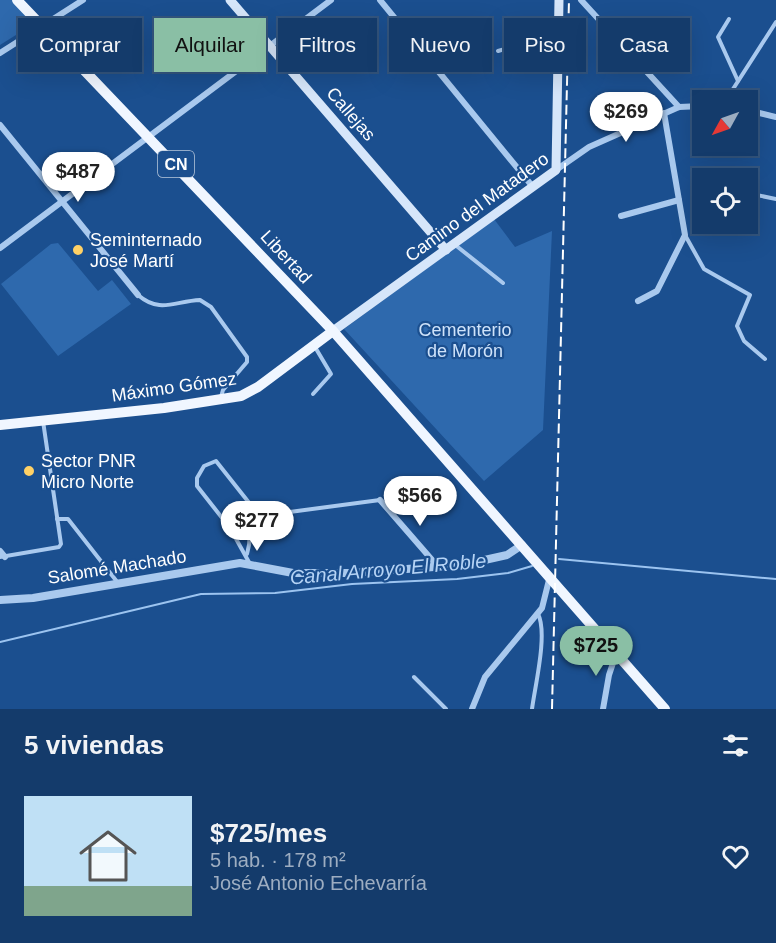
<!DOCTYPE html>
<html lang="es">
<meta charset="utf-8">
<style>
body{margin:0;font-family:Arial,sans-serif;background:#1d4271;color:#f1f3f6;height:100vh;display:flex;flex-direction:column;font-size:22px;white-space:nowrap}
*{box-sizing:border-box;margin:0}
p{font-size:20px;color:#9dadc1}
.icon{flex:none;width:33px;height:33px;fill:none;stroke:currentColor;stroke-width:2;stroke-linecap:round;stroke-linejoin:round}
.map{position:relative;height:709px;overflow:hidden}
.details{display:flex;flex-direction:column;background:#143b6b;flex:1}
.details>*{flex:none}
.banner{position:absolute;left:18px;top:18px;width:741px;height:54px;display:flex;gap:12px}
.needle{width:39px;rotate:230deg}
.fabs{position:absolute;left:692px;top:90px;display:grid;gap:12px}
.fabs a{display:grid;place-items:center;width:66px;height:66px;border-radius:0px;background:#143b6b;box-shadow:0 6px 24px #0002,0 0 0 2px #33557e;font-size:30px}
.price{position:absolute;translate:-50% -51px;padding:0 14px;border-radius:21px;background:#fff;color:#222;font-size:20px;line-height:39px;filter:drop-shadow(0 2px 3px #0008)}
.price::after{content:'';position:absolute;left:50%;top:36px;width:18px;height:14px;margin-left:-9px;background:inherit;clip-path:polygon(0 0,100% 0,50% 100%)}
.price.on{background:#8abfa5;color:#111}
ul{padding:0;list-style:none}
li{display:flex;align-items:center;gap:18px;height:150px;padding:0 24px}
li span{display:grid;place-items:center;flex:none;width:168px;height:120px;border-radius:0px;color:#555}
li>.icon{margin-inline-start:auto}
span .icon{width:72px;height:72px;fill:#fffc;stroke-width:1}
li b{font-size:26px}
h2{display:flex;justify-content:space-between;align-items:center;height:72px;padding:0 24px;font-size:26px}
.pill{padding:0 21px;border-radius:0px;background:#143b6b;box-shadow:0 6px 24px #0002,0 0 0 2px #33557e;font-size:21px;line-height:54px}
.pill.on{background:#8abfa5;color:#111}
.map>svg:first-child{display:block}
</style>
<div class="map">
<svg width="776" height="709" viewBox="0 0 776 709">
<rect width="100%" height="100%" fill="#1b4f8f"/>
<!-- green -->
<g fill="#2e69ad">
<path d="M0 0H13L35 23 0 45Z"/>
<path d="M494 219 515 247 552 231 543 430 484 481 344 329Z"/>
<path d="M58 243 98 291 112 280 131 304 58 356 1 284 51 244Z"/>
</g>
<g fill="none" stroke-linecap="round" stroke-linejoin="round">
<!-- stream -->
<g stroke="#9cc4f0" stroke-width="2">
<path d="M559 559 776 579"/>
<path d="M0 642 201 594 275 593 352 584 457 579 508 573 532 566"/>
</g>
<!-- service -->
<g stroke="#a9c9ee" stroke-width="4">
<path d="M729 19 718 37 738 81"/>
<path d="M498 51 556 34"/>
<path d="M726 100 776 22"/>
<path d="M747 193 776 199"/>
<path d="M685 235 704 269 750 295 737 326 744 341 765 359"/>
<path d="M454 244 503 283"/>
<path d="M138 295C160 314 175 301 200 300L211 307 247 357V362L223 390 221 397"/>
<path d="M313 394 331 374 315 347"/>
<path d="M245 517C251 530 251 541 247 554"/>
<path d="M57 519H68L118 583"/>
<path d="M230 528 254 509"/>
<path d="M0 557 59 547 61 544 43 421"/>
<path d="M250 564 230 528 197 486V478L204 466 216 461 254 509 267 515 380 500"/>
<path d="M414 677 446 709"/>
<path d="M532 709C535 686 548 633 538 614"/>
</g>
<!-- minor -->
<g stroke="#a9c9ee" stroke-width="6">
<path d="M380 0 533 187"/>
<path d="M581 0 679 107"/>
<path d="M0 53 83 0"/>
<path d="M747 110 776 117"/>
<path d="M0 125 138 295"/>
<path d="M556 170 589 147 679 107 702 106"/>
<path d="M621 216 679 200"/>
<path d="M0 248 331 0"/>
<path d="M638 301 657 291 685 235 664 113"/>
<path d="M380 500 433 561 435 567"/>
<path d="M0 551 5 557"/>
<path d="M472 709 485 677 542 608 550 576"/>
<path d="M603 709 609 675 616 654"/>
</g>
<!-- tertiary -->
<path stroke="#a9c9ee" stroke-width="8" d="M0 600 33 598 240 563 293 573H351L462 565 507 555 522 545"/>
<!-- secondary -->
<g stroke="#d6e6fa" stroke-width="9">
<path d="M230 0 446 250"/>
<path d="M333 331 556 170 559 0"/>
</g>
<!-- primary -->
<g stroke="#f0f6ff" stroke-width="10">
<path d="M17 0 333 331 665 709"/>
<path d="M0 425 164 408 241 396 258 387 333 331"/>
</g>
<!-- rail -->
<path stroke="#fff" stroke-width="2" stroke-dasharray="10 4.5" stroke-linecap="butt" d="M552 709 569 0"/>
</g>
<!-- markers -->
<g fill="#ffd166" stroke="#1b4f8f" stroke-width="2">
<circle cx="78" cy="250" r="6"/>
<circle cx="29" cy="471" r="6"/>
</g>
<g text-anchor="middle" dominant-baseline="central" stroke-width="4.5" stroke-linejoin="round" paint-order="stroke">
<!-- shield labels -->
<rect fill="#1b4f8f" stroke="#bbcadd" stroke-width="1.5" x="158" y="151" width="36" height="26" rx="4.5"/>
<g font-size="16" font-weight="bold" fill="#fff">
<text x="176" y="164">CN</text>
</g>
<!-- street labels -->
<g font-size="18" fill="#fff" stroke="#1b4f8f">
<text transform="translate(351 114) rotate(49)">Callejas</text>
<text transform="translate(477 207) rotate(-36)">Camino del Matadero</text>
<text transform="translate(286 257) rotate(47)">Libertad</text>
<text transform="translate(174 387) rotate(-8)">Máximo Gómez</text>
<text transform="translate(117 567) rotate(-9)">Salomé Machado</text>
</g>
<!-- poi labels -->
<g font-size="18" fill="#fff" stroke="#1b4f8f" text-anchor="start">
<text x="90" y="240">Seminternado<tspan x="90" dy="21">José Martí</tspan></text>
<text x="41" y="461">Sector PNR<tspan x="41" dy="21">Micro Norte</tspan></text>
</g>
<!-- park labels -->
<g font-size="18" fill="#cfe3fa" stroke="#1b4f8f">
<text x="465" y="330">Cementerio<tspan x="465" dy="21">de Morón</tspan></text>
</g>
<!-- water labels -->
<g font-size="20" font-style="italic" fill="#b5d3f5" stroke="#1b4f8f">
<text transform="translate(388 569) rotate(-5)">Canal Arroyo El Roble</text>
</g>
</g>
</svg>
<div class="fabs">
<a><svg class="needle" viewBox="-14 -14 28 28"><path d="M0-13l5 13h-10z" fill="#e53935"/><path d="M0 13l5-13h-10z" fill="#9dadc1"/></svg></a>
<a><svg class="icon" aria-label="locate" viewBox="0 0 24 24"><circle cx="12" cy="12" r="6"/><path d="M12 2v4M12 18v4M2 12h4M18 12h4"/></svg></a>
</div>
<b class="price" style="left:626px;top:143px">$269</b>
<b class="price" style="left:78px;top:203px">$487</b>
<b class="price" style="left:420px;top:527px">$566</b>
<b class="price" style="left:257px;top:552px">$277</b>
<b class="price on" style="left:596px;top:677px">$725</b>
<div class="banner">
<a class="pill">Comprar</a>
<a class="pill on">Alquilar</a>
<a class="pill">Filtros</a>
<a class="pill">Nuevo</a>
<a class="pill">Piso</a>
<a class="pill">Casa</a>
</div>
</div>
<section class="details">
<h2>5 viviendas<svg class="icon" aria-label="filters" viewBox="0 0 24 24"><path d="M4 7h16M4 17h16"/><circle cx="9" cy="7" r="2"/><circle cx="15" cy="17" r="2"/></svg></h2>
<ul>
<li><span style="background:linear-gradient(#bfe0f5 75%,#7fa58c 0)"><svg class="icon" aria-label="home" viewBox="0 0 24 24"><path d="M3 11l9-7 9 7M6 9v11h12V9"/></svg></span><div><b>$725/mes</b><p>5 hab. · 178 m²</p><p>José Antonio Echevarría</p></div><svg class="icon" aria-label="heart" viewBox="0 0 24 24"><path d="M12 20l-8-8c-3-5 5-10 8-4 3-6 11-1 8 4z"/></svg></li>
</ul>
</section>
